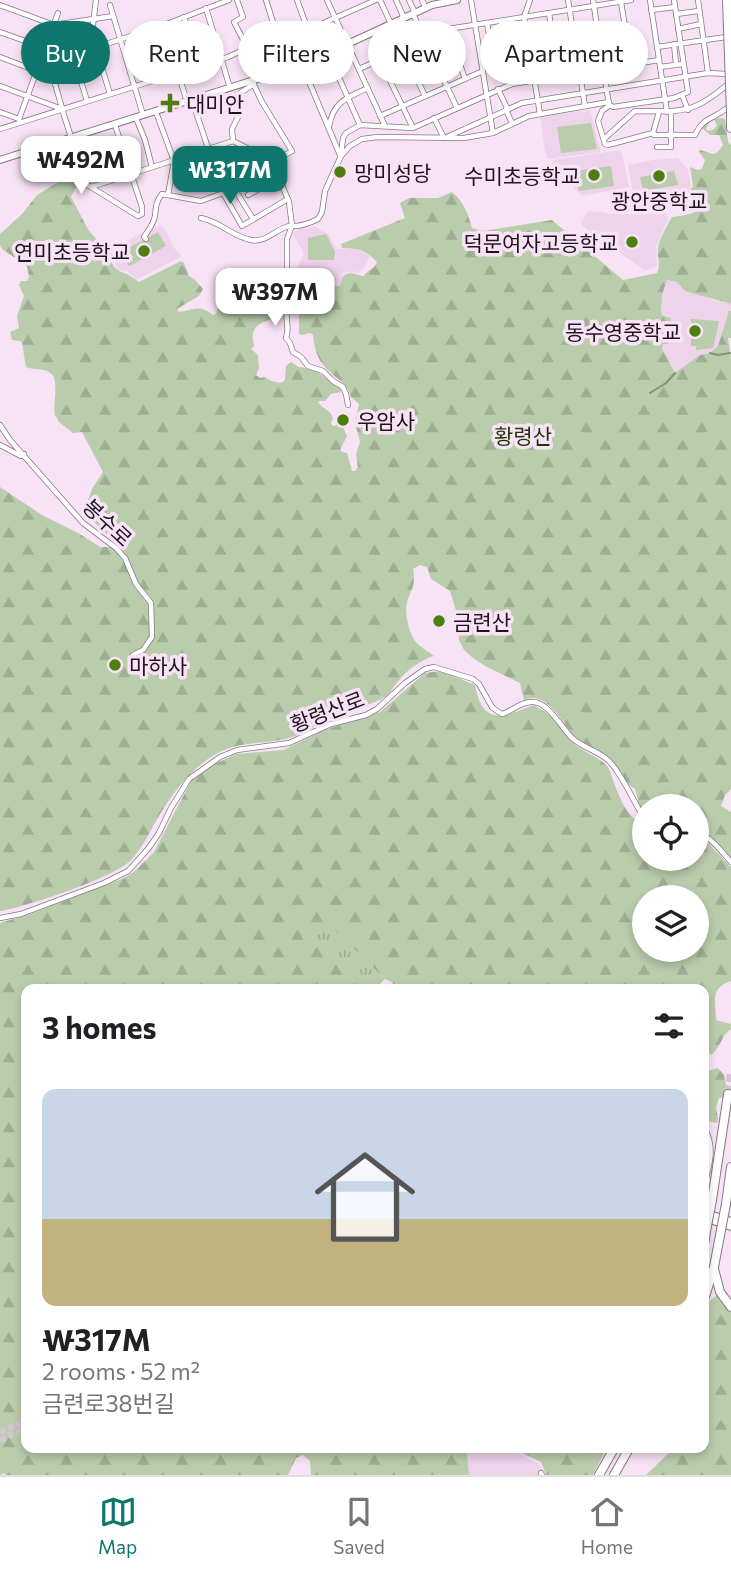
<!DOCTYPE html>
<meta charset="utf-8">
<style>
body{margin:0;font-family:Commissioner,"Noto Sans KR",sans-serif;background:#f2f2f2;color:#202124;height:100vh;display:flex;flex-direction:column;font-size:26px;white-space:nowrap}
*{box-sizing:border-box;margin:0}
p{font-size:23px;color:#757577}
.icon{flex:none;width:38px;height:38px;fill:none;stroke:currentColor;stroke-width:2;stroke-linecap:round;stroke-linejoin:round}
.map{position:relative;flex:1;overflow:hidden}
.details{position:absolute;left:21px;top:984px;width:688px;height:469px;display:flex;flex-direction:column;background:#fff;border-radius:14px;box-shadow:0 4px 10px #0003}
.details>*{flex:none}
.top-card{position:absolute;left:21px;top:21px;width:690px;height:63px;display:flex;gap:14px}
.controls{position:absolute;left:632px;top:794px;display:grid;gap:14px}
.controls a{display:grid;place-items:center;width:77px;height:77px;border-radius:50%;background:#fff;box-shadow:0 4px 10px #0003;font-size:35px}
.price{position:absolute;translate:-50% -60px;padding:0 16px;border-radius:14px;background:#fff;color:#222;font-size:23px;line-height:46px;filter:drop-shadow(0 2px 4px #0008)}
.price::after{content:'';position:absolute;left:50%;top:42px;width:21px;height:16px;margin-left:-10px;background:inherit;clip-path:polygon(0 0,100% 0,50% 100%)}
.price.current{background:#0f766e;color:#fff}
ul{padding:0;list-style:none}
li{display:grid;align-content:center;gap:14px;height:371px;padding:0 21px}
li+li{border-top:2px solid #e0e0e0}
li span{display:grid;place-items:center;height:217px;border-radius:14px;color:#555}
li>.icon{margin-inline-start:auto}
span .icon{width:126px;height:126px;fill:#fffc;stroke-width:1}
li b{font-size:30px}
h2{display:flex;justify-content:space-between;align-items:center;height:84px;padding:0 21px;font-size:30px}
.chip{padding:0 24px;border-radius:32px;background:#fff;box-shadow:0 4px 10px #0003;font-size:24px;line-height:63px}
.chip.current{background:#0f766e;color:#fff}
.dock{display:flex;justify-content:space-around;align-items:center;height:98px;border-top:2px solid #e0e0e0;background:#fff;font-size:19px;color:#757577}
.dock a{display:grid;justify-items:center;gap:4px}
.dock .current{color:#0f766e}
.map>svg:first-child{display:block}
</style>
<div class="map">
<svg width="731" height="1475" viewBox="0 0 731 1475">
<defs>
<pattern id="grass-tufts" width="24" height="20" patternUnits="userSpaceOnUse" patternTransform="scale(1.75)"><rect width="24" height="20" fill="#b9ccac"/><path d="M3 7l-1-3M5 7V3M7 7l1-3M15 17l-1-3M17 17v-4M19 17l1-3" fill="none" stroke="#9fae93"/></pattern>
<pattern id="forest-firs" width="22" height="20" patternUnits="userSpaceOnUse" patternTransform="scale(1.75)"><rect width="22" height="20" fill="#b9ccac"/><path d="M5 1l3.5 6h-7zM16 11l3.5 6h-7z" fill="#9fae93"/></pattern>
</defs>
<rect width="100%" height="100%" fill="#f8e3f6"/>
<!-- built -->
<g fill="#eed3eb">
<path d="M590 110 601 152 548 159 545 151 540 116Z"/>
<path d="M621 150 629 187 582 196 552 164 553 160Z"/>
<path d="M678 158 688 170 691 186 689 190 654 196 648 199 634 198 628 165 653 160Z"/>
<path d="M588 211 600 212 609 214 667 213 668 219 656 247 657 266 649 270H644L599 238 592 236 581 223Z"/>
<path d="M161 225 165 229 174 248 182 256 136 280 127 271 118 270 109 253 110 250 140 234Z"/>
<path d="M315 226 328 234 337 249 359 248 370 256 364 268 357 273 353 271 343 273 341 283 338 286 303 290 297 289 296 279 299 263 304 254 293 234 298 230Z"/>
<path d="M667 280 677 282 715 301 731 304V311H729L718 346 710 353 700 355 675 373 662 349 671 318 662 314 661 312 662 295Z"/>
<path d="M464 1447H506L539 1464 547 1475H467Z"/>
</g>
<!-- grass -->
<path fill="url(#grass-tufts)" d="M328 922 385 979 375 989H361L312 937Z"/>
<!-- forest -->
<g fill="url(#forest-firs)" fill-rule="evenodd">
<path d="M721 118 725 119 728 142 731 145V304L685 291 677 282 667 280 662 295 661 312 662 315 671 318 668 344H663L662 349 675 373 700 355 710 353 718 346 729 311H731V338H728L731 357V789L725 795 721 806 731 812V860L697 830 696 807H644V813L637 802 638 799 635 789C622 781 621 770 610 761 601 752 588 748 578 740 563 727 550 690 524 700L520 683 487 667 473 658 464 650 459 640 457 614 450 591 431 579 427 567 420 565 413 569C416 585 412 588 407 602 404 612 409 633 415 641 420 647 428 651 434 656 418 661 406 671 396 684 393 687 390 693 386 696 381 700 373 703 367 705 353 712 337 716 323 722 312 727 301 735 289 738 259 746 237 739 208 759 187 774 174 792 160 814 151 829 144 846 132 859 119 876 23 908 0 911V487L42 515 80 534 100 547H120L95 523 85 510 92 489 103 472 82 432 73 433 59 422 57 418 55 416C52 404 61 378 49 372 43 368 33 370 26 367L22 343 20 341 12 340 10 332 19 328 17 316 24 296 19 285 21 281H27L29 277 27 266 2 249 0 245V234L22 214 37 195 60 181 69 178 77 180 76 187 71 197 89 231 106 250 114 267 119 271 127 274 139 282 181 261 184 263 189 276 195 280 203 289 199 296 177 309 179 312C194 310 199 304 213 315L216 314C220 304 222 294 235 299L238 298 239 294 235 285 224 281 223 279 225 275 232 274C236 279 254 301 258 302 260 303 262 302 264 302 270 306 277 309 276 318 259 323 249 326 254 346L251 349 258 355 259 368 256 375 260 378 265 377 271 381 281 383 285 380 286 366 291 362 299 367 312 369 319 373 340 389 341 392 331 394 325 401H320L318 402C322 409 329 408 333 418L331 423 333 426 342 424 347 436 340 450 342 452 347 453 352 471H355L358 467 356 454 360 442 355 423 359 404 351 397 348 389 345 385C325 367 316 364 313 335L310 333 302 335 299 334V303L307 290 340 286 343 276C352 270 356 276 364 276 367 270 375 269 377 262 364 249 360 248 342 248L341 244 405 218 400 203 409 198H438L452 192C464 202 468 214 472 228L484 231 552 220 623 280 657 273C661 264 657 258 658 249 659 239 667 226 672 217 685 215 699 215 703 202L700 199 684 202 666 200 644 207V205C657 194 674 195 690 190L693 186 690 167 698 170 702 169 705 160 699 152 700 150 713 154 718 152 723 145 719 135H710L702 128 709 121H710L706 129 708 131 713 130 717 126 714 119Z"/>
<path d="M441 671 475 685C483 727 503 717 534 705L551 716 575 745 603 762 608 767C616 785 623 818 644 824V859H696L697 836 703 838 731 867V981C709 988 716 1002 716 1020L731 1024V1029C721 1035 721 1048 711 1055 698 1044 704 1005 704 989H395L392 982 385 979 328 923 312 937 361 989H26V1447H463L464 1452 467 1454 469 1475H311L310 1461 303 1455 296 1458 288 1475H6L5 1473 0 1475V923L30 914 124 878 135 871 154 852 191 781 215 764 236 754 284 750 324 730 380 712 425 673ZM644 898H696V950H644Z"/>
<path d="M718 1068 724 1075 726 1085 731 1086V1096L719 1098 716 1108 718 1118 717 1123 706 1121 704 1104V1072Z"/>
<path d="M717 1295 720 1301 731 1310V1475H646L673 1449 671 1447H704V1311L707 1303Z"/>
<path d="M509 1447H607L593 1475H546L541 1462Z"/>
</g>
<!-- park -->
<g fill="#b9ccac">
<path d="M591 123 597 149 561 153 557 127Z"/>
<path d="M611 166 614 186 579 191 576 171Z"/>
<path d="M674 171 678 185 643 191 640 177Z"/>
<path d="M158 232 166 246 129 266 121 252Z"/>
<path d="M326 234 335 252 334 260H308V238Z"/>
<path d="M691 319 719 321 713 348 696 350V346H691Z"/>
</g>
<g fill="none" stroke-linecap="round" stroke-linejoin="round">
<!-- stream -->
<g stroke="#7f976d" stroke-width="2">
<path d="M710 353 718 355 730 353"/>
<path d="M650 393 666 383 675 373"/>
</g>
<!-- major-tunnel -->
<g stroke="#d7c4d5" stroke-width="6" stroke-dasharray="6 3" stroke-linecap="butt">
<path d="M0 1432 26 1421"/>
<path d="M0 1440 26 1428"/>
</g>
<!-- highway-tunnel -->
<path stroke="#d7c4d5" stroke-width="8" stroke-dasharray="8 4" stroke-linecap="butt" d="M728 1094 731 1072"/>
<!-- minor casing -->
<g stroke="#897687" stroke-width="6">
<g id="minor">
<path d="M237 0 243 17 234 22 249 51 243 55 256 79"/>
<path d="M266 0 288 70"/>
<path d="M297 0 308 30"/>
<path d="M327 0 385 126"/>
<path d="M380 0 391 24"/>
<path d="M396 0 404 18"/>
<path d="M409 0 415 13"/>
<path d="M422 0 426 8"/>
<path d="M471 0 493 133"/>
<path d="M530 0 524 17 540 114"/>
<path d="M568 0 585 106"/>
<path d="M593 0 609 105"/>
<path d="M650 0 667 112"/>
<path d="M698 0 708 73"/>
<path d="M621 2 631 64"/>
<path d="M0 5 54 25 113 16"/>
<path d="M110 5 143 115"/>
<path d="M206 8 230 88"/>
<path d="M651 10 675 7"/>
<path d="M549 13 558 76"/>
<path d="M413 14 457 108"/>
<path d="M676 14 699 11"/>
<path d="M184 17 200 66"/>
<path d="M501 21 512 84"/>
<path d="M487 23 493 56 506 55"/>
<path d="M164 25 187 102"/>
<path d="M448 29 465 79"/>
<path d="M678 29 701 24"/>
<path d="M0 32 45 48 73 55 164 25 229 0"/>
<path d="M141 32 156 80"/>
<path d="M280 42 376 0"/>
<path d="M674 44 676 64"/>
<path d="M657 47 726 37"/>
<path d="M96 48 110 94"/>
<path d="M45 49 62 108"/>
<path d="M403 49 425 96"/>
<path d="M328 53 360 125"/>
<path d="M0 57 37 71"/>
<path d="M380 60 413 128"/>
<path d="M302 65 340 155"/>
<path d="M660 67 683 64"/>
<path d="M359 69 448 29 631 0"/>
<path d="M252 81 262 102 292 151 271 163"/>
<path d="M0 86 62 109 86 184 138 216 142 214V207L115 125"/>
<path d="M498 89 508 110"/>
<path d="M682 95 688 110"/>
<path d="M196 99C207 109 221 107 236 106L238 117 232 129 233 141 267 158 279 178 289 202 292 226 287 239V311C285 322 290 327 286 338L290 343 293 352 301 357 308 366 323 371 333 381 343 387 346 394 348 405"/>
<path d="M192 100 223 193"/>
<path d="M87 101 73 55V38L92 33 96 0"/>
<path d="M236 106 231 99 254 84"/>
<path d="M506 110 512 123"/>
<path d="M0 112 19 119"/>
<path d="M156 112 174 161 168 195"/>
<path d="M659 112 653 133 608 145 605 144 598 121 602 111 610 105 613 107 674 98 688 92 674 0"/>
<path d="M380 116 483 71"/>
<path d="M136 118 145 140 152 167"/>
<path d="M434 118 444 138"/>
<path d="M19 119 58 13"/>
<path d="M329 127C333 102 346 98 368 88"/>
<path d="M0 129 228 57 241 51 243 55"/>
<path d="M653 133 654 135H695C704 116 713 120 727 108"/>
<path d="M447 137 522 103 708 73 727 74"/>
<path d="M604 139 635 111C680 111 691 116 728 84"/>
<path d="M657 147H671V112"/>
<path d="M341 155 343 138 346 133 360 125 413 128 512 84 659 60"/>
<path d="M183 175C204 180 240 166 255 152"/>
<path d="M229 180 253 219"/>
<path d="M219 183 237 176 267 158"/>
<path d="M91 187 233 141"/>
<path d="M248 195 279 178"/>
<path d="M201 218C221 222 231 236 251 240 265 243 274 231 286 227 290 225 294 226 297 226 305 225 312 222 318 219L322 212 325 191 341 156 350 146 362 139 378 137 464 138 493 133 529 116 609 102"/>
<path d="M146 239 144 237C148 231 154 223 155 216 156 207 156 201 162 194L201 201 223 193 242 226 288 199"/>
<path d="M0 425 10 440 83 523 116 548 125 558 136 584 151 603 152 637 143 650 133 655"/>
<path d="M0 445 21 456 24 454"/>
<path d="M696 831C711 837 721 851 731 862"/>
<path d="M0 918 21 914 104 883 128 871 148 849 159 833 171 808 189 779 220 757 237 750 289 743 331 724 366 715 377 709 405 683 425 669 434 667 473 679 479 684 492 707 497 711 502 714C512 711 522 701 533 702 548 702 562 728 572 738 583 748 599 751 609 761 621 773 632 798 641 813L644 815"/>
<path d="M704 1127C716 1149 709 1164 704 1187"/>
<path d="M541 1473 542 1475"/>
</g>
</g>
<!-- major casing -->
<g stroke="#897687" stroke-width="8">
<g id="major">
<path d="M0 160 302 65 432 5 457 0"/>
<path d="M704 1212 731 1221"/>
<path d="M704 1218 731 1227"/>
</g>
</g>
<!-- highway casing -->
<g stroke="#897687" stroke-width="10">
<g id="highway">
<path d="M731 113V128"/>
<path d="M712 1200 728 1094"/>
<path d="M726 1204 731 1167"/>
<path d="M704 1244 707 1226"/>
<path d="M714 1269 720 1292 731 1307"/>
<path d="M704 1300 714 1267 721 1230"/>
<path d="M599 1475 615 1447"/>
<path d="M614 1475 630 1447"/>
</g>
</g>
<!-- minor -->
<use href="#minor" stroke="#fff" stroke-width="4.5"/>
<!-- major -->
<use href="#major" stroke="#fff" stroke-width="6"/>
<!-- highway -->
<use href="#highway" stroke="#fff" stroke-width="8"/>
<!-- highway-bridge casing -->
<g stroke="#897687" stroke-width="10" stroke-linecap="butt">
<g id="highway-bridge">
<path d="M727 0 731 113"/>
<path d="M707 1226 712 1200"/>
<path d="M721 1230 726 1204"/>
</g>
</g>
<!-- highway-bridge -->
<use href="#highway-bridge" stroke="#fff" stroke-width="8"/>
</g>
<!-- markers -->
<g fill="#4d7f10" stroke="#f8e3f6" stroke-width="2.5">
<path d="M166.5 92.5h7v7h7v7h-7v7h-7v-7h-7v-7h7z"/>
<circle cx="340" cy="172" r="7"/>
<circle cx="594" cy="175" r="7"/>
<circle cx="659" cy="176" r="7"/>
<circle cx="632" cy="242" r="7"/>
<circle cx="144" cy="251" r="7"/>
<circle cx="695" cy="331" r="7"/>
<circle cx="343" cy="420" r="7"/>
<circle cx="439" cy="621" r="7"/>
<circle cx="115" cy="665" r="7"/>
</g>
<g text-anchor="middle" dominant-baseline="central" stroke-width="7" stroke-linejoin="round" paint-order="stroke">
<!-- poi labels -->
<g font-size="21" fill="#1d151c" stroke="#f8e3f6" text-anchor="start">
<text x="186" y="103">대미안</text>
<text x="354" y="172">망미성당</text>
<text x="580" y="175" text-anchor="end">수미초등학교</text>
<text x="659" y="200" text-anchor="middle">광안중학교</text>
<text x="618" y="242" text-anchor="end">덕문여자고등학교</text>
<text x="130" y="251" text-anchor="end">연미초등학교</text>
<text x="681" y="331" text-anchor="end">동수영중학교</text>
<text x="357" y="420">우암사</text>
<text x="453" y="621">금련산</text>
<text x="129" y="665">마하사</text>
</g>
<!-- park labels -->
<g font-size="21" fill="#1e3505" stroke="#f8e3f6">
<text x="523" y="435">황령산</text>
</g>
<!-- street labels -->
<g font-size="21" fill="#1d151c" stroke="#f8e3f6">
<text transform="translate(108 522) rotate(43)">봉수로</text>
<text transform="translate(327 711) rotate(-21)">황령산로</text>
</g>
</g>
</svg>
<div class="controls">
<a><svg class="icon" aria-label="locate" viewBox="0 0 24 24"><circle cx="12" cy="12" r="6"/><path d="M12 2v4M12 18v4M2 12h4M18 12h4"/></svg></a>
<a><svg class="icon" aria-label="layers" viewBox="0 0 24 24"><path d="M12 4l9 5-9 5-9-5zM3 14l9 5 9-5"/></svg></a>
</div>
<b class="price" style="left:81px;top:196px">₩492M</b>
<b class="price current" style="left:230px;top:206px">₩317M</b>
<b class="price" style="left:275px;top:328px">₩397M</b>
<div class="top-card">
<a class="chip current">Buy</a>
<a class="chip">Rent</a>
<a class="chip">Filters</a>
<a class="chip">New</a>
<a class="chip">Apartment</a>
</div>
<section class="details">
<h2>3 homes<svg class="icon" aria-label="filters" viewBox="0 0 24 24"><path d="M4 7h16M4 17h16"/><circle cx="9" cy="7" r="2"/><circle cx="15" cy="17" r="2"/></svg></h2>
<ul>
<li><span style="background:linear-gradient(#c9d6e8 60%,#c2b280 0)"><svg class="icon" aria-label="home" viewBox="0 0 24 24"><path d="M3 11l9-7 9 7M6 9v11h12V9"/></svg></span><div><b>₩317M</b><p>2 rooms · 52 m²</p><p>금련로38번길</p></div></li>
</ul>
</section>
</div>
<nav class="dock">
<a class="current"><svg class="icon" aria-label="map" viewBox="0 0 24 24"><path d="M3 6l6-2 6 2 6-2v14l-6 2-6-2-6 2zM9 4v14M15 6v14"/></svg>Map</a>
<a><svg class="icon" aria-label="saved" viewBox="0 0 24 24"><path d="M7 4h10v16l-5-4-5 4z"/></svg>Saved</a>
<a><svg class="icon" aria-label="home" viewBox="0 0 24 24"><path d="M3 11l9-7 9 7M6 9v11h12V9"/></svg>Home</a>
</nav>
